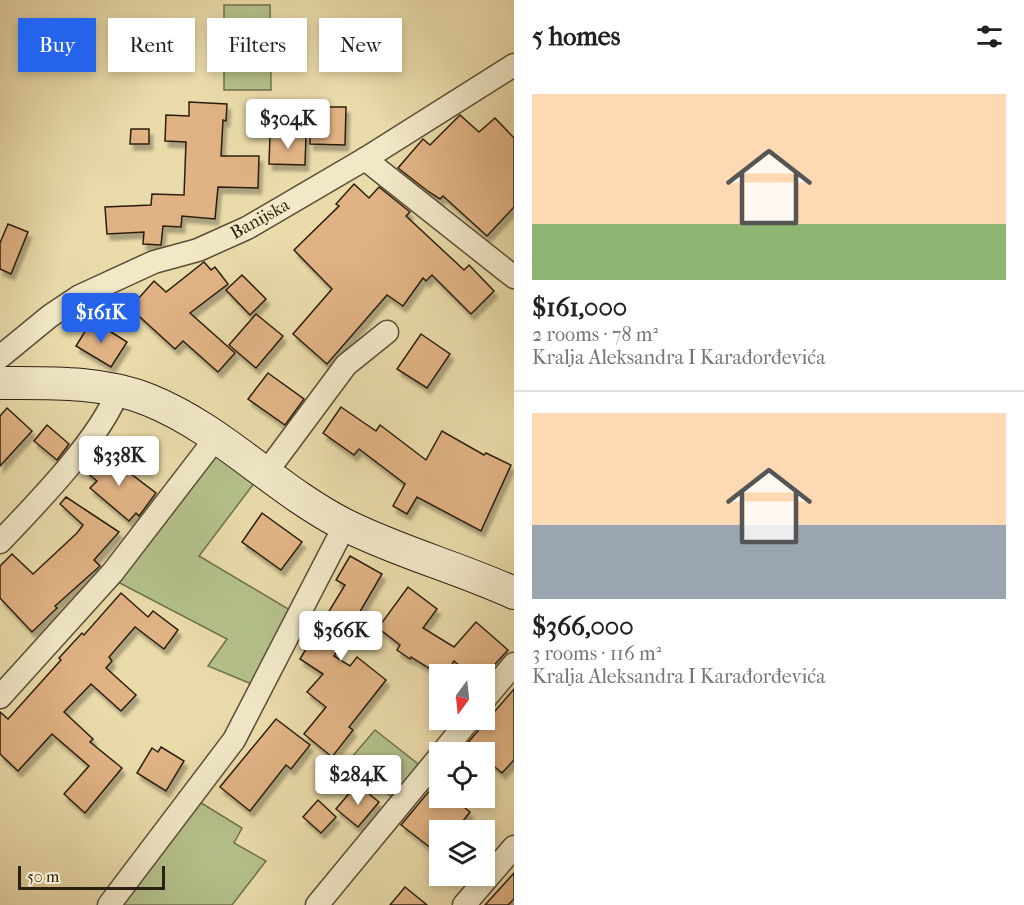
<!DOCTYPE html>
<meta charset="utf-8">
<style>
body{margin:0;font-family:"IM FELL French Canon",serif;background:#f2f2f2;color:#202124;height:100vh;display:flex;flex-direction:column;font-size:22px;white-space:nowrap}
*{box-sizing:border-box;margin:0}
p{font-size:20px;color:#757577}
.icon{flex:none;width:33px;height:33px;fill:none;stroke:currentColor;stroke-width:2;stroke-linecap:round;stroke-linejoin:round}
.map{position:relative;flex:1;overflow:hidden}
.drawer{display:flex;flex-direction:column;background:#fff;width:510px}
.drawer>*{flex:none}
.hud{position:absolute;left:18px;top:18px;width:405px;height:54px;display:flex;gap:12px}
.needle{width:39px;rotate:195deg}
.buttons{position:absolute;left:429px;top:664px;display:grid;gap:12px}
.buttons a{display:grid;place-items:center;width:66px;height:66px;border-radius:0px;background:#fff;box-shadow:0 3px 9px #0003;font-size:30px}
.scale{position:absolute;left:18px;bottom:15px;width:147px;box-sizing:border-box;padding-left:6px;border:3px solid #2b1f10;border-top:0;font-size:16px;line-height:21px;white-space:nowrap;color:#2b1f10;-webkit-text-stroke:4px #f1e8c8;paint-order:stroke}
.price{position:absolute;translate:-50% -51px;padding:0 14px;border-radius:6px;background:#fff;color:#222;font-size:20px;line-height:39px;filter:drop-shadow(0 2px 3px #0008)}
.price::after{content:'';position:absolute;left:50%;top:36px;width:18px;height:14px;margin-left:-9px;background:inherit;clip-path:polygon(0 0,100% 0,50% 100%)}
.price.selected{background:#2563eb;color:#fff}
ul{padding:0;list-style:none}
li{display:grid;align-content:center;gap:12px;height:318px;padding:0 18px}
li+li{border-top:2px solid #e0e0e0}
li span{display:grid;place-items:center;height:186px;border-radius:0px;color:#555}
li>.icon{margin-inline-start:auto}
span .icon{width:108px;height:108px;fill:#fffc;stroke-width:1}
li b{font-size:26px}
h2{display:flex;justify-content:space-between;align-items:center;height:72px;padding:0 18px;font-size:26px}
.chip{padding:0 21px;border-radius:0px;background:#fff;box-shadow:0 3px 9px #0003;font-size:21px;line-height:54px}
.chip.selected{background:#2563eb;color:#fff}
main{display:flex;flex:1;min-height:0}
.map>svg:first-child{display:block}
</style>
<main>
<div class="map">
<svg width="514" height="905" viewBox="0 0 514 905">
<defs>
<filter id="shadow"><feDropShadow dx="3.5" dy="6" stdDeviation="1.5" flood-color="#0004"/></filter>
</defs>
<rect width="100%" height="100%" fill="#eadbaa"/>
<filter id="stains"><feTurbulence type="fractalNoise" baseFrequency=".00333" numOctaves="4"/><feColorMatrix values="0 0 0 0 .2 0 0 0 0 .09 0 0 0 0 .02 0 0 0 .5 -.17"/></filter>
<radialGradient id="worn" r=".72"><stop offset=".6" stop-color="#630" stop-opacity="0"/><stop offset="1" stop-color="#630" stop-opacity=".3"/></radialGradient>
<!-- green -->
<g fill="#b4c18b" stroke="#70704e" stroke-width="1.5">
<path d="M224 5H270L271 90H224Z"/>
<path d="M217 452 255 482 199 556 290 610 254 685 208 666 227 639 114 580Z"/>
<path d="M375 730 422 767 394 798 345 765Z"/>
<path d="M198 801 242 828 234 843 266 861 232 905H119Z"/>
</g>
<!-- building -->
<g fill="#e1b384" stroke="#2b1f10" stroke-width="1.5" filter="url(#shadow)">
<path d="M189 102 227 104 226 121 223 120 221 156H259L258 188 218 187 215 219 182 216 181 227 163 226 161 245 143 244 144 232 107 234 105 207 151 205 152 194 184 195 186 142 165 141 166 115 189 116Z"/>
<path d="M310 107H346L345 145 310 144Z"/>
<path d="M460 115 479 132 495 118 514 138V207L487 236 443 196 440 199 429 192 398 168 423 139 430 145Z"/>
<path d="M131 129H149V144H130Z"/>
<path d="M270 134 306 135 305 165 269 164Z"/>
<path d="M354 184 369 198 379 187 410 212 406 216 464 270 469 265 494 291 471 314 432 275 426 281 423 278 403 306 387 295 327 364 293 334 332 289 294 250 339 206 336 204Z"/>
<path d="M8 224 28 232 11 274 0 269V243Z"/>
<path d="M204 262 211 270 215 267 228 284 190 313 235 353 218 372 183 341 175 349 130 308 154 281 166 292Z"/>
<path d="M242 275 266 299 250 315 226 290Z"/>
<path d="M256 314 283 336 256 368 229 345Z"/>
<path d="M92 320 127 342 111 367 76 346Z"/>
<path d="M421 334 450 354 427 388 397 369Z"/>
<path d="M268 373 304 399 285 425 248 399Z"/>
<path d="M341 407 376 431 380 425 426 460 442 431 484 455 486 453 511 465 481 531 417 497 407 514 393 506 405 484 359 449 354 455 323 433Z"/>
<path d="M7 408 32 431 0 466V416Z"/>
<path d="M47 425 69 444 57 460 34 441Z"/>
<path d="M102 452 156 493 139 516 136 513 129 521 90 488 97 481 85 471Z"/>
<path d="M66 497 119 532 94 560 100 566 55 606 57 608 32 632 0 598V566L12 554 33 574 77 533 83 525 60 504Z"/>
<path d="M262 513 302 542 281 570 242 542Z"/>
<path d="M350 556 382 574 334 656 350 666 357 657 386 680 349 727 353 730 332 757 304 734 326 707 307 692 323 674 300 659 345 585 336 580Z"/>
<path d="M408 587 437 609 423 628 454 647 476 622 508 650 485 675H469L454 661 445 675H440L411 657 410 659 397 650 400 645 378 628Z"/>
<path d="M121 593 148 617 153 611 178 630 164 649 135 627 109 657 112 661 106 668 136 695 121 711 91 684 64 712 93 739 90 742 122 768 85 813 64 794 89 766 52 734 18 771 0 754V712L8 719 61 660 59 658 82 633 84 635Z"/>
<path d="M514 689V760L502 773 484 758V753H459Z"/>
<path d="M276 719 310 745 291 769 286 765 250 811 220 787Z"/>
<path d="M161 747 184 761 166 791 137 773 152 748 158 752Z"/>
<path d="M440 778V798H453L470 812 455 831H440V855L401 825Z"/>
<path d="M357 784 379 802 358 827 336 809Z"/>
<path d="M318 800 336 817 321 833 303 817Z"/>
<path d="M514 873V899L508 905H485Z"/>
<path d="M405 887 427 905H390Z"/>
</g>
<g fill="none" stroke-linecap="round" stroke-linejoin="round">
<!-- street casing -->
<g stroke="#5b4e36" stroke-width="25">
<g id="street">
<path d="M365 159 514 277"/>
<path d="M0 357 50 316 80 296 154 262 198 250 247 228 365 159 514 65"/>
<path d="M265 474 346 365 387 332"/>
<path d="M0 542C36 504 100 439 118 391"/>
<path d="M0 697 113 572 216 438"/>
<path d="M484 700 514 664"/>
<path d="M442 753 469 720"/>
<path d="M109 905 234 740 345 525"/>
<path d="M317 905 440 756"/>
<path d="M464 905 514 847"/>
</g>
</g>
<!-- secondary casing -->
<g stroke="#2b1f10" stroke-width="34">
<path id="secondary" d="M0 383C49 383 102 381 149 400 221 429 276 490 345 525 399 552 459 568 514 593"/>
</g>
<!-- street -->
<use href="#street" stroke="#f1e8c8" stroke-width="22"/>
<!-- secondary -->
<use href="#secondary" stroke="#f1e8c8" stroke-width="32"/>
</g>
<g text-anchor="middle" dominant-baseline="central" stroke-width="4.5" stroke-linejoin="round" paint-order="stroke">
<!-- street labels -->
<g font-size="18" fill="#2b1f10" stroke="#f1e8c8">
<text transform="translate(260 219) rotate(-29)">Banijska</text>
</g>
</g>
<rect width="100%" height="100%" filter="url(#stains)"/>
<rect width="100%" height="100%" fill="url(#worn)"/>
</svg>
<div class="buttons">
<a><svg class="needle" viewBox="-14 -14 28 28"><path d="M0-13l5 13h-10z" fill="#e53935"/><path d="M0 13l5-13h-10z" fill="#757577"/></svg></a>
<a><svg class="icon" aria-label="locate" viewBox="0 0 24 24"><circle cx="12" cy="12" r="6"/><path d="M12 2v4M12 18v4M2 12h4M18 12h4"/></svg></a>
<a><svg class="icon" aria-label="layers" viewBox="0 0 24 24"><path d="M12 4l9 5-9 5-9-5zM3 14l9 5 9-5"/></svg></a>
</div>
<div class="scale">50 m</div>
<b class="price" style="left:288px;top:150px">$304K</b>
<b class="price selected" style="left:101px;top:344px">$161K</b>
<b class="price" style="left:119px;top:487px">$338K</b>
<b class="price" style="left:341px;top:662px">$366K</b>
<b class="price" style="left:358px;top:806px">$284K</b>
<div class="hud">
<a class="chip selected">Buy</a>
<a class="chip">Rent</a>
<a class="chip">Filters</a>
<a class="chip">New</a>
</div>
</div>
<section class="drawer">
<h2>5 homes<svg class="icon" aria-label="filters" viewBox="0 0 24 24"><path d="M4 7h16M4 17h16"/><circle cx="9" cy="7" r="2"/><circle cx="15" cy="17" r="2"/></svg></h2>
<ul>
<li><span style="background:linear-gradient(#ffd9b3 70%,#8fb573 0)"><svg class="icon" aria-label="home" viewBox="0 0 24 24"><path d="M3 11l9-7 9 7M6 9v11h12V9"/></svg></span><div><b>$161,000</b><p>2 rooms · 78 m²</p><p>Kralja Aleksandra I Karađorđevića</p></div></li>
<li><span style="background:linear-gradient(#ffd9b3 60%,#9aa5b1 0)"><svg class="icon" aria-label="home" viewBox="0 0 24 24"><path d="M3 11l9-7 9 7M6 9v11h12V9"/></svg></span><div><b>$366,000</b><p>3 rooms · 116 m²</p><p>Kralja Aleksandra I Karađorđevića</p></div></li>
</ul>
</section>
</main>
